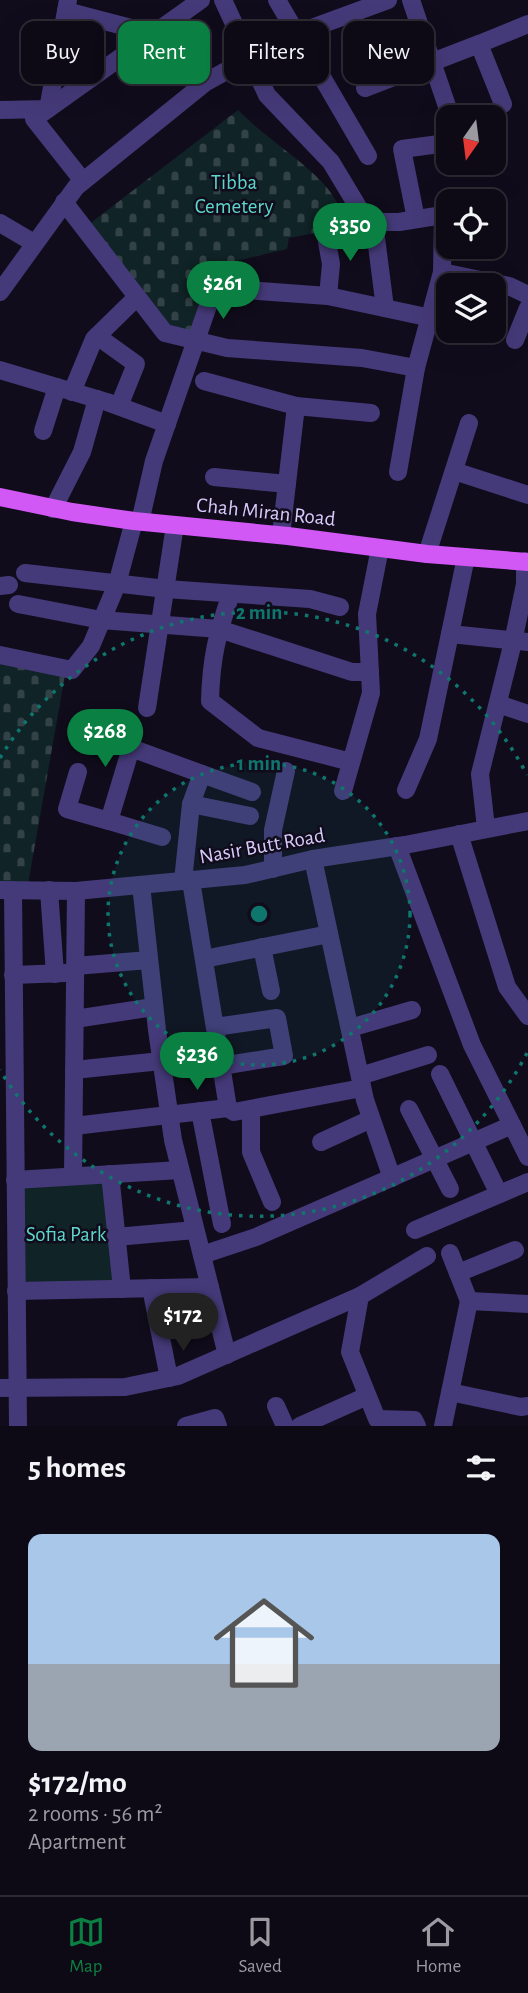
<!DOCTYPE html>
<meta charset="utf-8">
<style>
body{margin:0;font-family:"Alegreya Sans",sans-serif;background:#16121e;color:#f1f3f6;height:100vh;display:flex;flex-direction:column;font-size:26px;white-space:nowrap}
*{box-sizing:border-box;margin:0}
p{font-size:23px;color:#9a9aa0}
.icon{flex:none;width:38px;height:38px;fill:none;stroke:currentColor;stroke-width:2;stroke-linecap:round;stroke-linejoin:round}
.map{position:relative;height:1426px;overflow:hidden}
.details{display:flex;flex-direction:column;background:#0d0915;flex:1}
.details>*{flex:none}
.banner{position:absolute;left:21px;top:21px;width:486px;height:63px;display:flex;gap:14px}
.needle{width:46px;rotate:194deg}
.tools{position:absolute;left:436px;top:105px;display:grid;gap:14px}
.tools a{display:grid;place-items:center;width:70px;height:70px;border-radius:14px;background:#0d0915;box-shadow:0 7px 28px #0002,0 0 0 2px #2d2a34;font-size:35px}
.price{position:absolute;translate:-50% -60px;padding:0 16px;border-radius:24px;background:#0b8043;color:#fff;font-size:23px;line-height:46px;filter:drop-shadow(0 2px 4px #0008)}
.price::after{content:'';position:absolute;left:50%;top:42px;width:21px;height:16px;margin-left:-10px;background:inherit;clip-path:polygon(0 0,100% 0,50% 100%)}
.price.on{background:#222;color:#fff}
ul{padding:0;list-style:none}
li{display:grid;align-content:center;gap:14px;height:371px;padding:0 28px}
li span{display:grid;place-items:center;height:217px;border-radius:14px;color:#555}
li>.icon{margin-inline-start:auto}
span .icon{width:126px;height:126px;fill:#fffc;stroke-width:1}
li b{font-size:30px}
h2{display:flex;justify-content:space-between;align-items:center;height:84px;padding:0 28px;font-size:30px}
.tag{padding:0 24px;border-radius:14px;background:#0d0915;box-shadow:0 7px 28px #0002,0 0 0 2px #2d2a34;font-size:24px;line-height:63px}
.tag.on{background:#0b8043;color:#fff}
.dock{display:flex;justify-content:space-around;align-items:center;height:98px;border-top:2px solid #2d2a34;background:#0d0915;font-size:19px;color:#9a9aa0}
.dock a{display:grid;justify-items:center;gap:4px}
.dock .on{color:#0b8043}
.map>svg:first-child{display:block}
</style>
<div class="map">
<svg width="528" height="1426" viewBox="0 0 528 1426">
<defs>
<pattern id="cemetery-stones" width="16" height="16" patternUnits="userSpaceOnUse" patternTransform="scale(1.75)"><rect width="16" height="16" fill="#102326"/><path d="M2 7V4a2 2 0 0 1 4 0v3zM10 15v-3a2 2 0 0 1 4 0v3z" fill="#324246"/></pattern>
</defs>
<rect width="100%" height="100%" fill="#110c1c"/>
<!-- cemetery -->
<g fill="url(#cemetery-stones)">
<path d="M238 110C263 136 295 155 321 181 333 193 340 208 347 222L325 231 289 238 287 249 231 262 223 290 196 341 165 333 84 228Z"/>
<path d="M0 655 66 669 27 890H0Z"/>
</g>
<!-- green -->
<path fill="#102326" d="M110 1174 122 1289 16 1291 15 1180Z"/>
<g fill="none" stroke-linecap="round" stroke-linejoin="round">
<!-- minor -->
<g stroke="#453a79" stroke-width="18">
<path d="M223 0 267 95 331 162 358 207"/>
<path d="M277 0 368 156"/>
<path d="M411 0 450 115"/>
<path d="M66 11 154 34"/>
<path d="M365 88 479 44"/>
<path d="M503 104 479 44 528 24"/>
<path d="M0 110 48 109 68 0"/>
<path d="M83 181 34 119 201 0"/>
<path d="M64 202 165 333 227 348 362 358 416 368"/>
<path d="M416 219 402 149 447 143"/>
<path d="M347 222H399L443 215 442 272 416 368 398 472"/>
<path d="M374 222 385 308"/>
<path d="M0 223 34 243"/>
<path d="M325 231 331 264 328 296"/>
<path d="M442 272 509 286 528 295"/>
<path d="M0 292 76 187 206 82 290 36 388 0"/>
<path d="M97 336 136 364 119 406"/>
<path d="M515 340 528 308"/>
<path d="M0 370 107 402 167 424"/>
<path d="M204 381 296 406 281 535"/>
<path d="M72 392 94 339 137 297"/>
<path d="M296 406 371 413"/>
<path d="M43 431 57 387"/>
<path d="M454 471 528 495"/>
<path d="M214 477 287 484"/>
<path d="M53 509 82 452 97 399"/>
<path d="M140 522 154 461 210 300 217 291 232 289 328 296 431 318"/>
<path d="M427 554 469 423"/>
<path d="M25 573 166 589 310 599 340 607"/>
<path d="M0 586 9 585"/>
<path d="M231 594C217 634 211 659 210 701L258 738 351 762"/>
<path d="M18 604 101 620 219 629 352 672H370"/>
<path d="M450 634 528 642"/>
<path d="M0 655 72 670 91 646 117 584 134 521"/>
<path d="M498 704 528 714"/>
<path d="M147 708 175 525"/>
<path d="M78 772 67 809 109 821"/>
<path d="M406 790 428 739 466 557"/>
<path d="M343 791 371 693 367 614 380 548"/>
<path d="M191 804 250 816"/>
<path d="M486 828 480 774 513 642 525 584V561"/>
<path d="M459 834 507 987 528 1016"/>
<path d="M162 837 109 821 131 748 202 774"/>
<path d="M397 846 472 1045 528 1157"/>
<path d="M313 859 365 1100 392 1178"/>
<path d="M273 869V830L286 771"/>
<path d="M183 881 191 804 202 774 252 792"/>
<path d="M191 881 228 1108"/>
<path d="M141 885 157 1030 173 1140 227 1355"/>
<path d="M0 890 76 891 245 875 313 859 405 845 528 821"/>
<path d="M13 890 18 1426"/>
<path d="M49 890 55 974"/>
<path d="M262 947 271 991"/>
<path d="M204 959 329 934"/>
<path d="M75 966 149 960"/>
<path d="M13 975 65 973"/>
<path d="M75 1019 154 1007"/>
<path d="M215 1027 277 1018 284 1056 221 1066"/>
<path d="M350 1028 412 1010"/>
<path d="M74 1070 161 1061"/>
<path d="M440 1074 499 1194"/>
<path d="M360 1076 428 1055"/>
<path d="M251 1109V1152L272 1202"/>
<path d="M409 1109 450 1189"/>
<path d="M200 1111 222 1224"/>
<path d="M74 1126 228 1108 234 1112 362 1088"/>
<path d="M321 1142 371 1119"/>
<path d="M110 1174 122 1289"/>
<path d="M73 1176 76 891"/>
<path d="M15 1180 180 1170"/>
<path d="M415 1230 528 1182"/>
<path d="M116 1237 195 1230"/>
<path d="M450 1253 469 1301"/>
<path d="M202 1255 256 1237 512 1125"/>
<path d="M458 1273 515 1250"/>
<path d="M151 1288 169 1378"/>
<path d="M16 1291 210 1287"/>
<path d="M0 1388 125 1387 178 1376 360 1296"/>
<path d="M450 1392 521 1407 528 1406"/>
<path d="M276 1406 285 1426"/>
<path d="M186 1426 215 1418 218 1426"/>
<path d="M300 1426 367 1396"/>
<path d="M417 1426 414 1420 377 1419 350 1352 360 1296 427 1256"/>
<path d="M443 1426 469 1301 528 1304"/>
</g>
<!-- major -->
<path stroke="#d258f6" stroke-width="18" d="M0 497 72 512 134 521 288 536 427 554 528 562"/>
</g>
<!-- distance rings -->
<circle cx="259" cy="914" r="151" fill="#0f766e" fill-opacity=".12"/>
<g fill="none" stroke="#0f766e" stroke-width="3.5" stroke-dasharray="3.5 7">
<circle cx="259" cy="914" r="151"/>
<path d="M527 1053A302 302 0 0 1 0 1070M0 758A302 302 0 0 1 527 775"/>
</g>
<g text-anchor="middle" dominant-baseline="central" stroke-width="5" stroke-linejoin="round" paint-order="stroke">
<!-- park labels -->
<g font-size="21" fill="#5cd7ca" stroke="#110c1c">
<text x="234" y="182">Tibba<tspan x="234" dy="24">Cemetery</tspan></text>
<text x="66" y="1234">Sofia Park</text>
</g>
<!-- street labels -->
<g font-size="21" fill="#d7cbfc" stroke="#110c1c">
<text transform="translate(266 512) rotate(6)">Chah Miran Road</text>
<text transform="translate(262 846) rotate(-10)">Nasir Butt Road</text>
</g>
</g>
<circle cx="259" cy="914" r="10" fill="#0f766e" stroke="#110c1c" stroke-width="3.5"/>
<g font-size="21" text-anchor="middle" font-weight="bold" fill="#0f766e" stroke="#110c1c" stroke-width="5" stroke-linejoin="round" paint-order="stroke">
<text x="259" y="619">2 min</text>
<text x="259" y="770">1 min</text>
</g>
</svg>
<div class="tools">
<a><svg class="needle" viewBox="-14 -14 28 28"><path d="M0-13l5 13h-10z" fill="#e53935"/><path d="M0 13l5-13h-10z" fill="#9a9aa0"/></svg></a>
<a><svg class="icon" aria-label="locate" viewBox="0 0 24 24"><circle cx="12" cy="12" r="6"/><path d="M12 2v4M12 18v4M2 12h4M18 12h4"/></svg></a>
<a><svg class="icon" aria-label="layers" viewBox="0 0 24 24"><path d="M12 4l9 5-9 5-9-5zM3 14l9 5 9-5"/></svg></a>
</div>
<b class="price" style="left:350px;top:263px">$350</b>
<b class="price" style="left:223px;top:321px">$261</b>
<b class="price" style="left:105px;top:769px">$268</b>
<b class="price" style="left:197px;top:1092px">$236</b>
<b class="price on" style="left:183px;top:1353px">$172</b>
<div class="banner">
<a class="tag">Buy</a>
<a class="tag on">Rent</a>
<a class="tag">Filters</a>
<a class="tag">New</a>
</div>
</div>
<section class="details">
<h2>5 homes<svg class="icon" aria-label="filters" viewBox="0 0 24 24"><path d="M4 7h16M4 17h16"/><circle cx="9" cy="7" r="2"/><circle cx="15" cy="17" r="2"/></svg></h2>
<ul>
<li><span style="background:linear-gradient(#a9c7e8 60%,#9aa5b1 0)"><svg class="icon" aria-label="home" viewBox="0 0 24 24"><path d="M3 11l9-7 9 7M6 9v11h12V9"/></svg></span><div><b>$172/mo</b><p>2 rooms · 56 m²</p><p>Apartment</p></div></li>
</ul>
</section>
<nav class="dock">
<a class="on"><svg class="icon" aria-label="map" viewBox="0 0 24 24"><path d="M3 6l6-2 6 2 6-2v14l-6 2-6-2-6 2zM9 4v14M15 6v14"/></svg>Map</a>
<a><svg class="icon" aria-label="saved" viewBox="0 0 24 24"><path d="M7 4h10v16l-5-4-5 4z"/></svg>Saved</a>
<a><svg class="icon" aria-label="home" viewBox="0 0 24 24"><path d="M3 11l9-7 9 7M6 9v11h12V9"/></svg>Home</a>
</nav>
